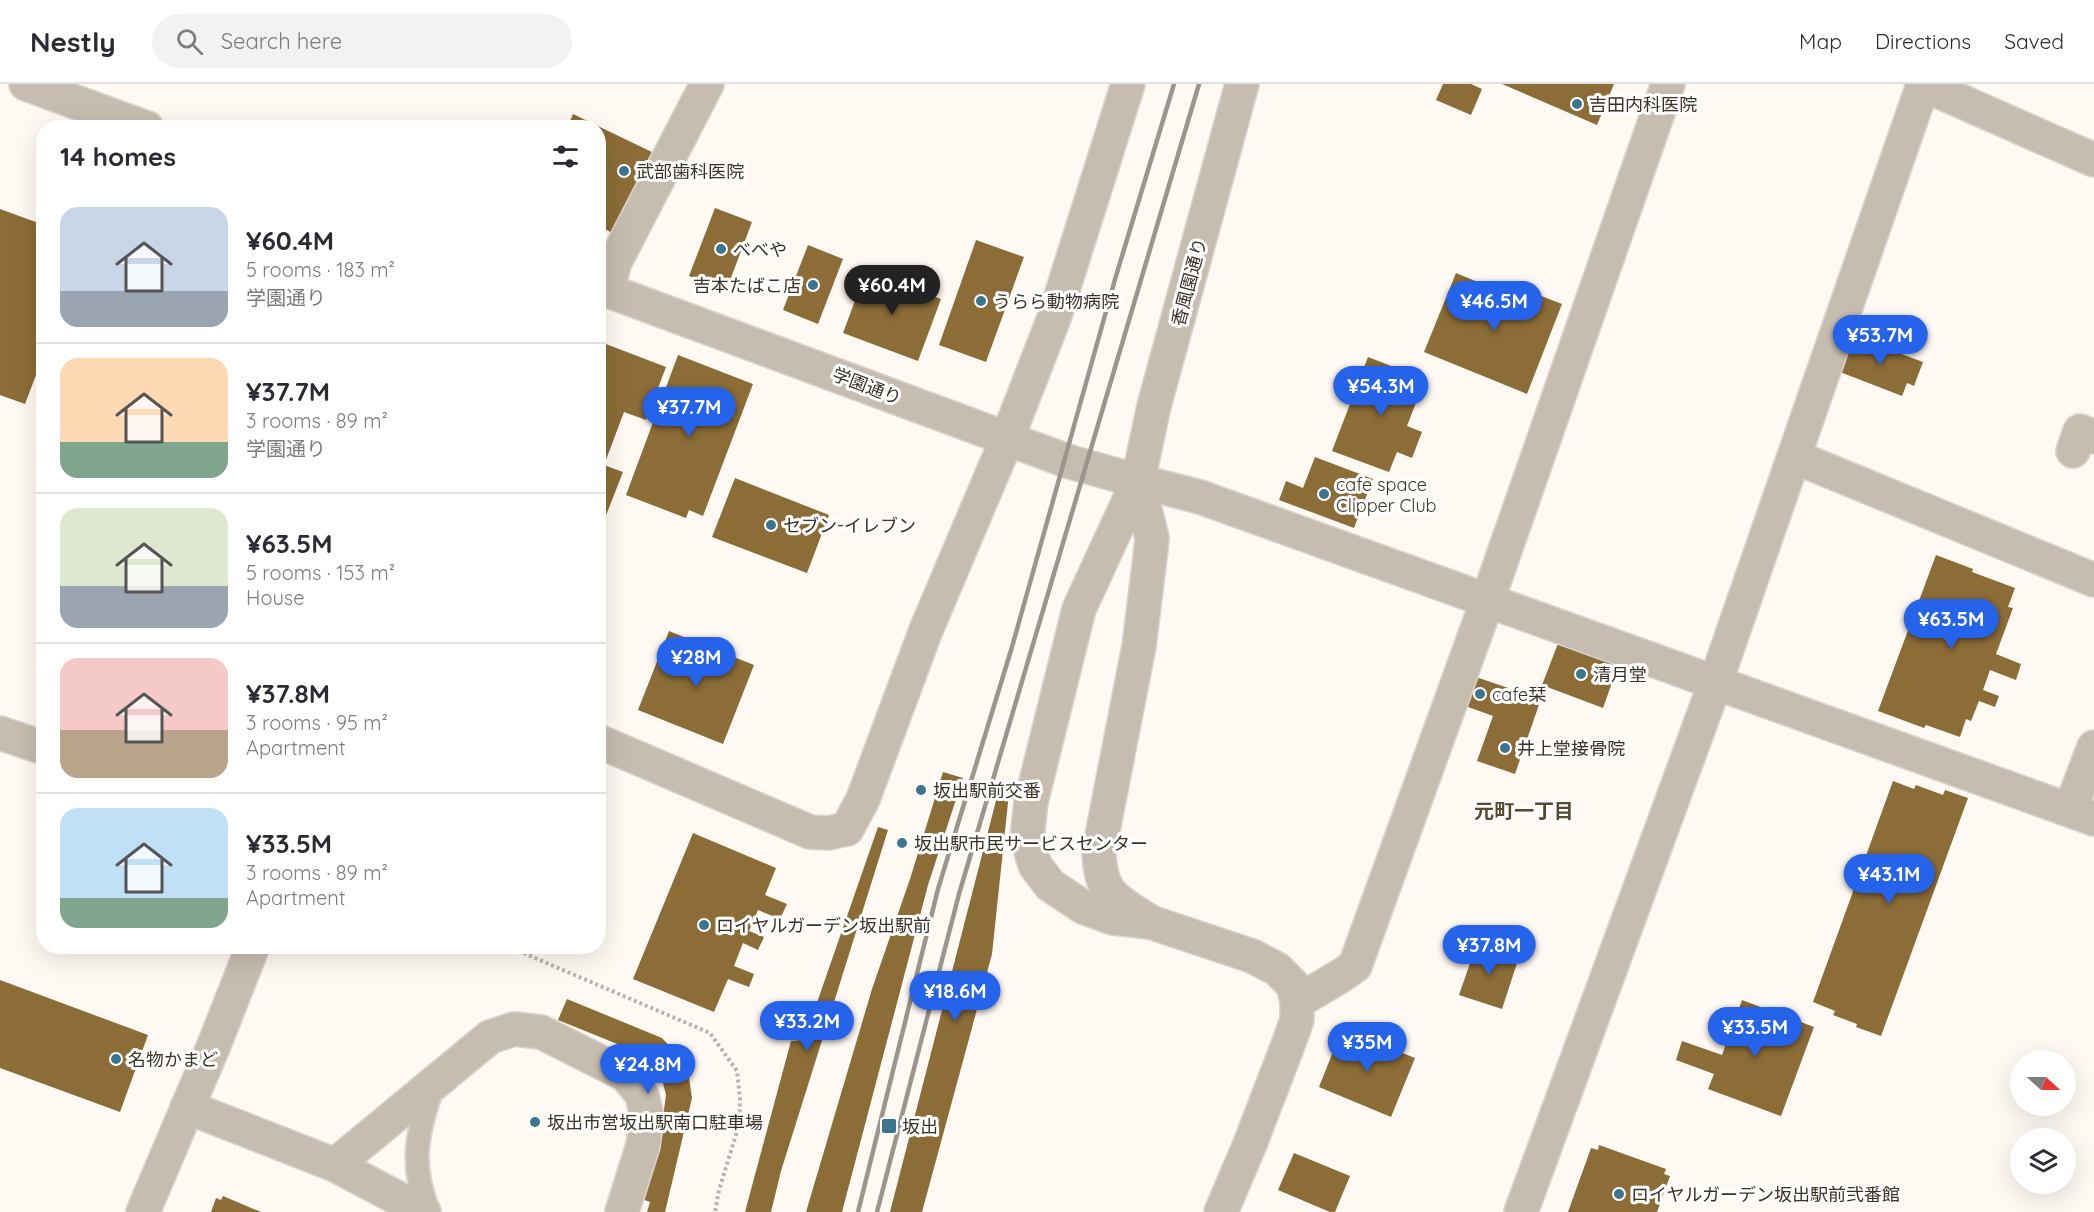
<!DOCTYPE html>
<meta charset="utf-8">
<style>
body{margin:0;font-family:Quicksand,"Noto Sans JP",sans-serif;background:#f2f2f3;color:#2b2b33;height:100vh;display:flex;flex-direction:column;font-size:22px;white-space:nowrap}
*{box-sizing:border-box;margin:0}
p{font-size:20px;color:#7c7c81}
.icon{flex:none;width:33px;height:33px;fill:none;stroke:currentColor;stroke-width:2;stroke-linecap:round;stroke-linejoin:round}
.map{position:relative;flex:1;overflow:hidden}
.side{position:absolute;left:36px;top:36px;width:570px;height:834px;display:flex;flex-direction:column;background:#fff;border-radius:24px;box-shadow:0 6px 24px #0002}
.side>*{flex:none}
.needle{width:39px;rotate:111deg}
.fabs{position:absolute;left:2010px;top:966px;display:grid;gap:12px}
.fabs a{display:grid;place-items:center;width:66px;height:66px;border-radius:50%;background:#fff;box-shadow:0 6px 24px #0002;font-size:30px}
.price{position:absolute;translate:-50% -51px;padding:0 14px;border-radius:21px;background:#2563eb;color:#fff;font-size:20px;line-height:39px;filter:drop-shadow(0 2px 3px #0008)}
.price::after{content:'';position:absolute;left:50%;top:36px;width:18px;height:14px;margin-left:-9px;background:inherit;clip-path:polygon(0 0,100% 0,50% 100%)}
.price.selected{background:#222;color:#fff}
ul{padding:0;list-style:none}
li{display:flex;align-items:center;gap:18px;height:150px;padding:0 24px}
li+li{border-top:2px solid #e1e1e2}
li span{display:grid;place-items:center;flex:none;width:168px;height:120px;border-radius:18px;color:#555}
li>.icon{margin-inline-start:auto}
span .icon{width:72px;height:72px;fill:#fffc;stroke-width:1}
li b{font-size:26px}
h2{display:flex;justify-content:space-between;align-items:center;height:72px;padding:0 24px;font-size:26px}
header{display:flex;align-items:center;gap:36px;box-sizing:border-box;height:84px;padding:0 30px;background:#fff;border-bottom:2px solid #e1e1e2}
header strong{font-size:28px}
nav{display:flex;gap:33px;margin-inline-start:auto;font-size:21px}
.search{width:420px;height:54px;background:#f2f2f3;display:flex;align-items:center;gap:15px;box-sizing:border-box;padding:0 21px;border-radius:33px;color:#7c7c81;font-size:22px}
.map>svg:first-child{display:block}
</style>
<header>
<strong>Nestly</strong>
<div class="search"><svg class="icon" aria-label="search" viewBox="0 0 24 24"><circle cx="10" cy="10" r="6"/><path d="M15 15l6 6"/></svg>Search here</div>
<nav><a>Map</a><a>Directions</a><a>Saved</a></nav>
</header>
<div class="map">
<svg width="2094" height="1128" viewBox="0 0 2094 1128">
<rect width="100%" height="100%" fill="#fef9f3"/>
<!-- building -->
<g fill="#8c6c37">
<path d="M1443 0H1471L1482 5 1471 31 1436 16Z"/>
<path d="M1502 0H1614L1597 41Z"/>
<path d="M573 30 658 71 619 152 598 142V112L602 104 598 103V44H567Z"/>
<path d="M715 124 752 138 726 207 689 192Z"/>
<path d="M0 125 44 141V270L25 320 0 311Z"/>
<path d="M976 156 1024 173 986 278 939 261Z"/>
<path d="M808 161 843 175 818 240 783 226Z"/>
<path d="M866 187 941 215 918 277 843 249Z"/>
<path d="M1456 189 1514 213 1518 203 1562 220 1527 310 1424 268Z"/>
<path d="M1853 252 1923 278 1914 302 1907 299 1902 312 1840 288Z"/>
<path d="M598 257 666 283 646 336 624 328 604 381 623 388 603 439 598 438Z"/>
<path d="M678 271 753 300 703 432 689 426 686 434 626 411Z"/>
<path d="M1368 273 1425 295 1407 342 1422 348 1412 374 1397 368 1389 388 1332 367Z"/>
<path d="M1315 373 1373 395 1354 444 1279 416 1286 397 1303 404Z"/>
<path d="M735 394 829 431 807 489 712 453Z"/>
<path d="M1936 471 1973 485 1972 488 2015 504 2008 523 2013 524 1996 570 2021 580 2016 596 1990 586 1983 606 1999 612 1995 623 1979 617 1971 637 1966 635 1960 653 1926 641 1924 644 1878 627Z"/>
<path d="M669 547 754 581 723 660 638 626Z"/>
<path d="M1559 557 1619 579 1603 624 1542 601Z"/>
<path d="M1470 591 1541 615 1515 690 1477 677 1493 632 1460 620Z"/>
<path d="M943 688 963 694 928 801 842 1128H806L872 905 910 795Z"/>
<path d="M1893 697 1914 705 1916 701 1943 711 1945 706 1968 714 1881 952 1856 943 1857 940 1833 931 1835 927 1813 918Z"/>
<path d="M999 705 1009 709 992 870 922 1128H890Z"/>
<path d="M878 743 888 746 781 1087 771 1128H745L791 957 804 956Z"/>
<path d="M693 749 776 784 765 811 787 820 780 835 758 826 749 847 764 853 758 866 743 859 734 882 754 890 749 903 728 895 714 928 633 895Z"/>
<path d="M1477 859 1519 873 1502 925 1459 911Z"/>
<path d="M0 896 148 951 120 1028 0 984Z"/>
<path d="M567 915 662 954 687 981 692 1014 665 1128H647L650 1118 636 1113 654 1062 664 1026 666 1011 661 991 647 972 558 936Z"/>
<path d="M1742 916 1814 943 1781 1032 1708 1005 1714 990 1676 976 1682 957 1722 971Z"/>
<path d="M1342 945 1415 974 1391 1033 1319 1003Z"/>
<path d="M1599 1061 1666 1085 1664 1090 1670 1092 1657 1128H1568L1591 1064 1598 1066Z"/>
<path d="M1294 1069 1350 1092 1335 1128H1330L1278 1106Z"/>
<path d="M223 1112 261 1128H211L216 1114 221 1116Z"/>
</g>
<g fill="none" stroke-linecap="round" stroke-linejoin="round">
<!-- service casing -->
<g stroke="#dbd5ce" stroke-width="26">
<path id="service" d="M429 1128C409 1081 417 1048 433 1002"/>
</g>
<!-- minor casing -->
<g stroke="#dbd5ce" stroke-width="36">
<g id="minor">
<path d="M1922 0 2094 76"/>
<path d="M607 205 615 178 707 0"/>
<path d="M1007 355 1054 234 1128 0"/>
<path d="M2073 367 2080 347 2094 353"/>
<path d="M1795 373 2094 496"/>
<path d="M1138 397 1200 413 2094 735"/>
<path d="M1138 397 1079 525 1031 718 1027 754 1035 781 1050 801 1083 823 1113 834 1150 838"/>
<path d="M1138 397 1152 454 1151 465 1139 562 1099 767C1100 809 1113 814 1146 835"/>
<path d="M0 649 44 664"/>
<path d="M2070 726 2094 663"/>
<path d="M1297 918 1342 891 1355 882 1488 515 1668 0"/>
<path d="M335 1081 490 953 514 945 541 948 626 991 642 1011 647 1033 643 1061 622 1128"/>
<path d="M1521 1128 1716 597 1923 1"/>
</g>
</g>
<!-- tertiary casing -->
<g stroke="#dbd5ce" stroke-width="36">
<g id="tertiary">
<path d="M26 0 147 44"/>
<path d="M598 203 1070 378 1138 397 1154 322 1242 0"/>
<path d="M598 657 810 748 828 749 847 745 863 715 926 546 1007 355"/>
<path d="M1150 838 1252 872 1277 885 1293 901 1297 918V936L1288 961 1250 1060 1221 1128"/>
<path d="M187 1023 335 1081 424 1128"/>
<path d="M143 1128 214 961 253 862"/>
</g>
</g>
<!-- path -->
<path stroke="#bab4ac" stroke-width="4" stroke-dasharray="3 3" stroke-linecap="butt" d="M507 862 710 949 737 987 740 1015 739 1041 719 1106 715 1128"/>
<!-- service -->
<use href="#service" stroke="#c6bdb0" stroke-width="22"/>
<!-- minor -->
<use href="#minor" stroke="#c6bdb0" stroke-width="33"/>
<!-- tertiary -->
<use href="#tertiary" stroke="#c6bdb0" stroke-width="33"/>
<!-- rail -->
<g stroke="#9c958c" stroke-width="4.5">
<path d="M858 1128 938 805 1012 563 1116 192 1174 0"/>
<path d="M877 1128 959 810 1199 0"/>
</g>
</g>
<!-- markers -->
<g fill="#3c768e" stroke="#fff" stroke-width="2">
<circle cx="1577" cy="20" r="6"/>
<circle cx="624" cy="87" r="6"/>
<circle cx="721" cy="165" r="6"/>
<circle cx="813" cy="201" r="6"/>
<circle cx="981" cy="217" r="6"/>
<circle cx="1324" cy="410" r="6"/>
<circle cx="771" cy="441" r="6"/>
<circle cx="1581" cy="590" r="6"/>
<circle cx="1480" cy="610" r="6"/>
<circle cx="1505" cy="664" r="6"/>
<circle cx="921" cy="706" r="6"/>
<circle cx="902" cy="759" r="6"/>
<circle cx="704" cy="841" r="6"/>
<circle cx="116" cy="975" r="6"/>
<circle cx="535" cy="1038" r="6"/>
<rect x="881" y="1034" width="16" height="16" rx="3"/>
<circle cx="1619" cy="1110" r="6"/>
</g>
<g text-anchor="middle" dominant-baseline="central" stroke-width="6" stroke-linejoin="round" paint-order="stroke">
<!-- poi labels -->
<g font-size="18" fill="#3a3226" stroke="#fff" text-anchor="start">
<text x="1589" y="20">吉田内科医院</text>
<text x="636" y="87">武部歯科医院</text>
<text x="733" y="165">べべや</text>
<text x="801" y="201" text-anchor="end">吉本たばこ店</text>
<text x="993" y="217">うらら動物病院</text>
<text x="1336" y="400">cafe space<tspan x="1336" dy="21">Clipper Club</tspan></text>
<text x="783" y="441">セブン-イレブン</text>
<text x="1593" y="590">清月堂</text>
<text x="1492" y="610">cafe栞</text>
<text x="1517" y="664">井上堂接骨院</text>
<text x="933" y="706">坂出駅前交番</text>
<text x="914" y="759">坂出駅市民サービスセンター</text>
<text x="716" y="841">ロイヤルガーデン坂出駅前</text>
<text x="128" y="975">名物かまど</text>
<text x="547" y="1038">坂出市営坂出駅南口駐車場</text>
<text x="902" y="1042">坂出</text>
<text x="1631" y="1110">ロイヤルガーデン坂出駅前弐番館</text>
</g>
<!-- street labels -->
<g font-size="18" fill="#3a3226" stroke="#fff">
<text transform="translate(1189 198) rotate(-75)">香風園通り</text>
<text transform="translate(867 302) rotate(21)">学園通り</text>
</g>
<!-- neighbourhood labels -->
<g font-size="20" font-weight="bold" fill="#5a492e" stroke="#fff">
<text x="1524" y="726">元町一丁目</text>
</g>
</g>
</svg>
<div class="fabs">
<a><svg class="needle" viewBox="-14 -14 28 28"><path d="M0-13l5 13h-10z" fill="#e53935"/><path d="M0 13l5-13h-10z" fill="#7c7c81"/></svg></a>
<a><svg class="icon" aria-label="layers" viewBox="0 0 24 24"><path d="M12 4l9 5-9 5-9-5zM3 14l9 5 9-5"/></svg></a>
</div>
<b class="price selected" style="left:892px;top:232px">¥60.4M</b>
<b class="price" style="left:1494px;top:248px">¥46.5M</b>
<b class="price" style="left:1880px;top:282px">¥53.7M</b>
<b class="price" style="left:1381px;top:333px">¥54.3M</b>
<b class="price" style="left:689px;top:354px">¥37.7M</b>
<b class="price" style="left:1951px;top:566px">¥63.5M</b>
<b class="price" style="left:696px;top:604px">¥28M</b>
<b class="price" style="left:1889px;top:821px">¥43.1M</b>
<b class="price" style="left:1489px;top:892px">¥37.8M</b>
<b class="price" style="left:955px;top:938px">¥18.6M</b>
<b class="price" style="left:807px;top:968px">¥33.2M</b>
<b class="price" style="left:1755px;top:974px">¥33.5M</b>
<b class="price" style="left:1367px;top:989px">¥35M</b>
<b class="price" style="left:648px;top:1011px">¥24.8M</b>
<section class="side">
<h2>14 homes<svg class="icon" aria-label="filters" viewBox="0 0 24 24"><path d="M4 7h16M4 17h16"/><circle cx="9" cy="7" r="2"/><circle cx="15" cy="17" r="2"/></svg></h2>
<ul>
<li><span style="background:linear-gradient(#c9d6e8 70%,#9aa5b1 0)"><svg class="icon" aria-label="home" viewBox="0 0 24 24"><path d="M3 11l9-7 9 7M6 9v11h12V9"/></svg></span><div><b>¥60.4M</b><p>5 rooms · 183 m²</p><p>学園通り</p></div></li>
<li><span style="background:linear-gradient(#ffd9b3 70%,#7fa58c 0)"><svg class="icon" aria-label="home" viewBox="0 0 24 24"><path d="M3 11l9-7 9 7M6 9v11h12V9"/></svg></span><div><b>¥37.7M</b><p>3 rooms · 89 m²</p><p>学園通り</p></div></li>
<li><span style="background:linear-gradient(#dfe7d0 65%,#9aa5b1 0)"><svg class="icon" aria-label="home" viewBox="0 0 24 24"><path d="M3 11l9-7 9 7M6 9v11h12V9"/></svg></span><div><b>¥63.5M</b><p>5 rooms · 153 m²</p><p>House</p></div></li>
<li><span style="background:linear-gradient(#f6c9c9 60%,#b9a48a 0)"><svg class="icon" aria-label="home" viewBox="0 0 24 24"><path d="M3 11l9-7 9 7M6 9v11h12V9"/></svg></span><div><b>¥37.8M</b><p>3 rooms · 95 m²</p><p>Apartment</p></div></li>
<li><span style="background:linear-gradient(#bfe0f5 75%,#7fa58c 0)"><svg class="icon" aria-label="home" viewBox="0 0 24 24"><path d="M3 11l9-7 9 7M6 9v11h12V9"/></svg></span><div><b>¥33.5M</b><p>3 rooms · 89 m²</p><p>Apartment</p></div></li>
</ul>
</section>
</div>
